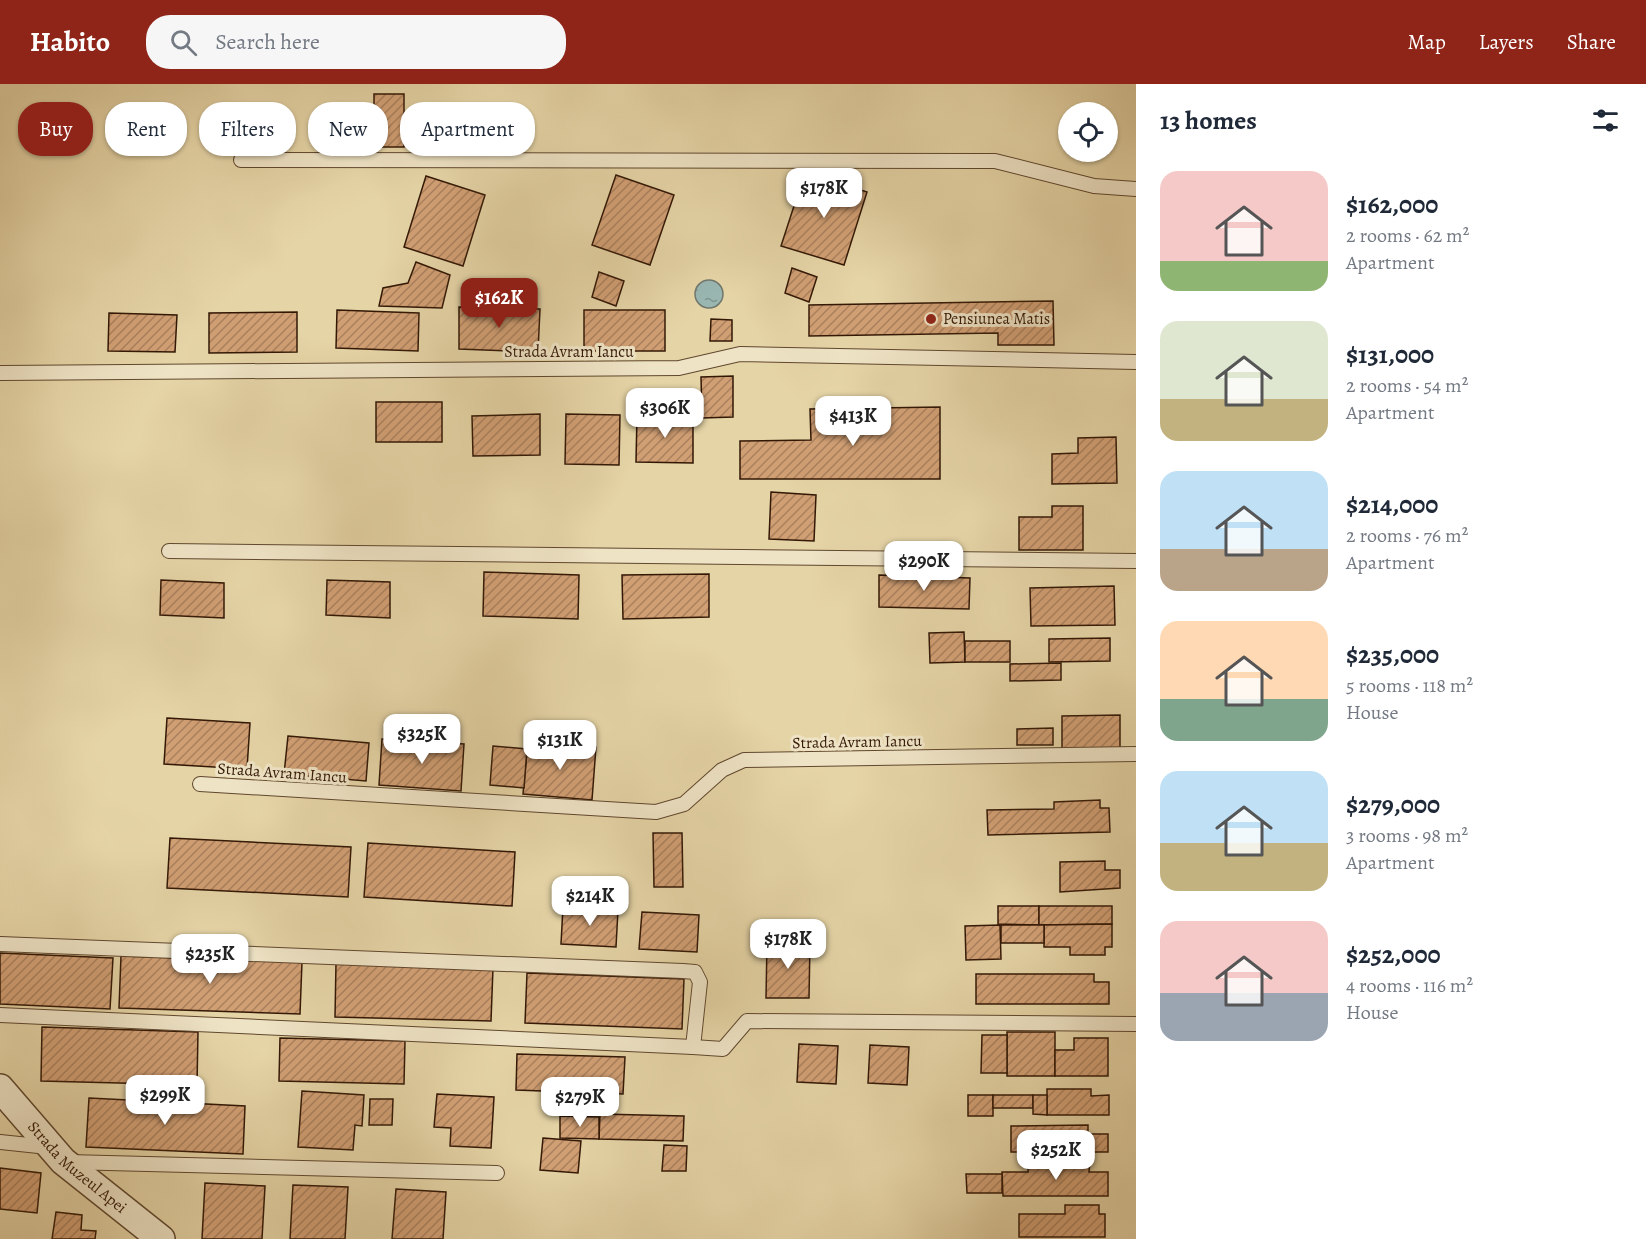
<!DOCTYPE html>
<meta charset="utf-8">
<style>
body{margin:0;font-family:Alegreya,serif;background:#f6f6f7;color:#1f2937;height:100vh;display:flex;flex-direction:column;font-size:22px;white-space:nowrap}
*{box-sizing:border-box;margin:0}
p{font-size:20px;color:#747a83}
.icon{flex:none;width:33px;height:33px;fill:none;stroke:currentColor;stroke-width:2;stroke-linecap:round;stroke-linejoin:round}
.map{position:relative;flex:1;overflow:hidden}
.side{display:flex;flex-direction:column;background:#fff;width:510px}
.side>*{flex:none}
.top-card{position:absolute;left:18px;top:18px;width:570px;height:54px;display:flex;gap:12px}
.fabs{position:absolute;left:1058px;top:18px;display:grid;gap:12px}
.fabs a{display:grid;place-items:center;width:60px;height:60px;border-radius:50%;background:#fff;box-shadow:0 2px 4px #0004;font-size:30px}
.price{position:absolute;translate:-50% -51px;padding:0 14px;border-radius:12px;background:#fff;color:#222;font-size:20px;line-height:39px;filter:drop-shadow(0 2px 3px #0008)}
.price::after{content:'';position:absolute;left:50%;top:36px;width:18px;height:14px;margin-left:-9px;background:inherit;clip-path:polygon(0 0,100% 0,50% 100%)}
.price.selected{background:#8f2418;color:#fff}
ul{padding:0;list-style:none}
li{display:flex;align-items:center;gap:18px;height:150px;padding:0 24px}
li span{display:grid;place-items:center;flex:none;width:168px;height:120px;border-radius:18px;color:#555}
li>.icon{margin-inline-start:auto}
span .icon{width:72px;height:72px;fill:#fffc;stroke-width:1}
li b{font-size:26px}
h2{display:flex;justify-content:space-between;align-items:center;height:72px;padding:0 24px;font-size:26px}
.pill{padding:0 21px;border-radius:24px;background:#fff;box-shadow:0 2px 4px #0004;font-size:21px;line-height:54px}
.pill.selected{background:#8f2418;color:#fff}
header{display:flex;align-items:center;gap:36px;box-sizing:border-box;height:84px;padding:0 30px;background:#8f2418;color:#fff}
header strong{font-size:28px}
nav{display:flex;gap:33px;margin-inline-start:auto;font-size:21px}
.search{width:420px;height:54px;background:#f6f6f7;display:flex;align-items:center;gap:15px;box-sizing:border-box;padding:0 21px;border-radius:24px;color:#747a83;font-size:22px}
main{display:flex;flex:1;min-height:0}
.map>svg:first-child{display:block}
</style>
<header>
<strong>Habito</strong>
<div class="search"><svg class="icon" aria-label="search" viewBox="0 0 24 24"><circle cx="10" cy="10" r="6"/><path d="M15 15l6 6"/></svg>Search here</div>
<nav><a>Map</a><a>Layers</a><a>Share</a></nav>
</header>
<main>
<div class="map">
<svg width="1136" height="1155" viewBox="0 0 1136 1155">
<defs>
<pattern id="water-ripples" width="26" height="14" patternUnits="userSpaceOnUse" patternTransform="scale(1.5)"><rect width="26" height="14" fill="#99b6b1"/><path d="M2 4q2-2 4 0t4 0M15 11q2-2 4 0t4 0" fill="none" stroke="#7d938e"/></pattern>
<pattern id="building-hatch" width="6" height="6" patternUnits="userSpaceOnUse" patternTransform="scale(1.5)"><rect width="6" height="6" fill="#d19f74"/><path d="M-1 1l2-2M0 6l6-6M5 7l2-2" fill="none" stroke="#aa815d"/></pattern>
</defs>
<rect width="100%" height="100%" fill="#e5d4a6"/>
<filter id="stains"><feTurbulence type="fractalNoise" baseFrequency=".00333" numOctaves="4"/><feColorMatrix values="0 0 0 0 .2 0 0 0 0 .09 0 0 0 0 .02 0 0 0 .5 -.17"/></filter>
<radialGradient id="worn" r=".72"><stop offset=".6" stop-color="#630" stop-opacity="0"/><stop offset="1" stop-color="#630" stop-opacity=".3"/></radialGradient>
<!-- water -->
<circle fill="url(#water-ripples)" stroke="#70776d" stroke-width="1.5" cx="709" cy="210" r="14"/>
<!-- building -->
<g fill="url(#building-hatch)" stroke="#331806" stroke-width="1.5">
<rect x="374" y="10" width="30" height="53"/>
<path d="M805 88 867 108 844 181 781 162Z"/>
<path d="M616 91 674 111 650 181 592 161Z"/>
<path d="M426 92 485 111 463 182 404 163Z"/>
<path d="M416 178 450 191 442 224 379 222 383 204 408 199Z"/>
<path d="M792 184 817 193 809 218 785 209Z"/>
<path d="M599 188 624 197 616 222 592 213Z"/>
<path d="M1053 217 1054 261H998V249L809 252V221Z"/>
<path d="M459 223 540 225 538 268 459 265Z"/>
<path d="M337 226 419 229 418 267 336 264Z"/>
<rect x="584" y="226" width="81" height="41"/>
<path d="M297 228V268L209 269V229Z"/>
<path d="M109 229 177 231 175 268 108 267Z"/>
<path d="M711 235 732 236V257H710Z"/>
<path d="M733 292V333L702 334 701 293Z"/>
<rect x="376" y="318" width="66" height="40"/>
<path d="M940 323V395H740V357L811 356 810 325Z"/>
<path d="M540 330V371L473 372 472 332Z"/>
<path d="M566 330 620 331 619 381 565 380Z"/>
<path d="M637 331H693V379L636 378Z"/>
<path d="M1116 353 1117 399 1052 400V370L1078 369V354Z"/>
<path d="M771 408 816 411 814 457 769 455Z"/>
<path d="M1052 422H1083V466H1019V433H1052Z"/>
<path d="M484 488 579 491 578 535 483 532Z"/>
<path d="M709 490V533L623 535 622 491Z"/>
<path d="M879 491 970 494 969 525 879 523Z"/>
<path d="M161 496 224 499V534L160 531Z"/>
<path d="M327 496 390 498V534L326 531Z"/>
<path d="M1114 502 1115 541 1031 542 1030 504Z"/>
<path d="M964 548 965 578 930 579 929 549Z"/>
<path d="M1110 554V577L1049 578V555Z"/>
<rect x="965" y="557" width="45" height="21"/>
<path d="M1061 579V596L1010 597V580Z"/>
<path d="M1120 631V664L1062 665V632Z"/>
<path d="M167 634 250 639 247 685 164 680Z"/>
<path d="M1053 644V661H1017V645Z"/>
<path d="M288 652 369 659 366 697 284 690Z"/>
<path d="M382 655 464 660 461 707 379 701Z"/>
<path d="M528 657 596 663 592 716 523 710Z"/>
<path d="M493 662 527 665 524 704 490 701Z"/>
<path d="M1100 716V724H1109L1110 748 988 751 987 726 1054 725V718Z"/>
<path d="M653 749H682L683 803H654Z"/>
<path d="M170 754 351 763 348 813 167 804Z"/>
<path d="M368 759 515 768 512 822 364 813Z"/>
<path d="M1105 777V786H1120V804L1060 808V778Z"/>
<path d="M998 822H1039V841L998 840Z"/>
<path d="M1039 822H1112V840L1039 841Z"/>
<path d="M563 823 618 826 616 863 561 860Z"/>
<path d="M642 828 699 831 697 868 639 865Z"/>
<path d="M1112 840V863H1105V871H1070V863H1044V841Z"/>
<path d="M1000 841 1001 875 966 876 965 842Z"/>
<rect x="1001" y="841" width="43" height="18"/>
<path d="M767 858H810L809 914H766Z"/>
<path d="M0 869 113 874 110 925 0 920Z"/>
<path d="M121 872 302 878 300 930 119 924Z"/>
<path d="M336 879 493 884 491 937 335 933Z"/>
<path d="M527 889 684 895 682 945 525 939Z"/>
<path d="M976 890H1094V898H1109V920H976Z"/>
<path d="M42 943 198 948 197 1001 41 997Z"/>
<rect x="1007" y="948" width="48" height="44"/>
<path d="M982 951H1007V989H981Z"/>
<path d="M280 954 405 957 404 1000 279 997Z"/>
<path d="M1074 954H1108V992H1055V966H1074Z"/>
<path d="M799 960 838 962 836 1000 797 998Z"/>
<path d="M870 961 909 963 907 1001 868 999Z"/>
<path d="M517 970 625 973 623 1010 516 1006Z"/>
<path d="M1047 1005H1091V1012L1109 1011V1031H1047Z"/>
<path d="M302 1007 364 1011 362 1042 355 1041 353 1066 298 1063Z"/>
<path d="M437 1010 494 1013 491 1064 450 1062 451 1044 434 1043Z"/>
<rect x="968" y="1011" width="25" height="21"/>
<rect x="993" y="1011" width="40" height="13"/>
<path d="M1033 1011H1047V1031L1033 1030Z"/>
<path d="M89 1014 245 1022 243 1070 86 1063Z"/>
<path d="M370 1015H393L392 1041H369Z"/>
<path d="M600 1030 684 1032 683 1057 599 1055Z"/>
<path d="M560 1032 599 1033V1055L560 1054Z"/>
<path d="M1088 1041V1050H1108V1068H1011V1042Z"/>
<path d="M543 1054 581 1057 578 1089 540 1086Z"/>
<path d="M664 1061 687 1062 686 1087H662Z"/>
<path d="M1090 1078 1089 1088H1108V1112H1003L1002 1088H1028V1079Z"/>
<path d="M0 1084 41 1089 37 1129 0 1125Z"/>
<path d="M966 1090H1002V1109H967Z"/>
<path d="M205 1099 265 1102 262 1155H202Z"/>
<path d="M293 1101 348 1103 345 1155H290Z"/>
<path d="M396 1105 446 1108 443 1155H392Z"/>
<path d="M1065 1121H1099V1130H1105V1153H1019V1130H1065Z"/>
<path d="M56 1128 82 1131 81 1146 96 1147 95 1155H52Z"/>
</g>
<g fill="none" stroke-linecap="round" stroke-linejoin="round">
<!-- service casing -->
<g stroke="#60472e" stroke-width="16">
<g id="service">
<path d="M241 76 995 77 1094 102 1136 105"/>
<path d="M0 289 679 284 740 270 1136 278"/>
<path d="M169 467 1136 477"/>
<path d="M200 700 656 728 684 720 722 686 744 676 1136 670"/>
<path d="M0 860 683 887 695 888 700 898 693 963 0 931"/>
<path d="M693 963 723 965 747 937 1136 940"/>
<path d="M0 1058 48 1063"/>
<path d="M68 1078 497 1089"/>
</g>
</g>
<!-- minor casing -->
<g stroke="#60472e" stroke-width="30">
<g id="minor">
<path id="s1" d="M0 1004 63 1077 161 1155"/>
</g>
</g>
<!-- service -->
<use href="#service" stroke="#eee3c5" stroke-width="14"/>
<!-- minor -->
<use href="#minor" stroke="#eee3c5" stroke-width="27"/>
</g>
<!-- markers -->
<circle fill="#8f2418" stroke="#eee3c5" stroke-width="2" cx="931" cy="235" r="6"/>
<g text-anchor="middle" dominant-baseline="central" stroke-width="6" stroke-linejoin="round" paint-order="stroke">
<!-- poi labels -->
<g font-size="16" fill="#331806" stroke="#eee3c5" text-anchor="start">
<text x="943" y="235">Pensiunea Matis</text>
</g>
<!-- street labels -->
<g font-size="16" fill="#331806" stroke="#eee3c5">
<text x="569" y="268">Strada Avram Iancu</text>
<text transform="translate(857 658) rotate(-1)">Strada Avram Iancu</text>
<text transform="translate(282 689) rotate(4)">Strada Avram Iancu</text>
<text stroke="none"><textPath href="#s1" startOffset="111">Strada Muzeul Apei</textPath></text>
</g>
</g>
<rect width="100%" height="100%" filter="url(#stains)"/>
<rect width="100%" height="100%" fill="url(#worn)"/>
</svg>
<div class="fabs">
<a><svg class="icon" aria-label="locate" viewBox="0 0 24 24"><circle cx="12" cy="12" r="6"/><path d="M12 2v4M12 18v4M2 12h4M18 12h4"/></svg></a>
</div>
<b class="price" style="left:824px;top:135px">$178K</b>
<b class="price selected" style="left:499px;top:245px">$162K</b>
<b class="price" style="left:665px;top:355px">$306K</b>
<b class="price" style="left:853px;top:363px">$413K</b>
<b class="price" style="left:924px;top:508px">$290K</b>
<b class="price" style="left:422px;top:681px">$325K</b>
<b class="price" style="left:560px;top:687px">$131K</b>
<b class="price" style="left:590px;top:843px">$214K</b>
<b class="price" style="left:788px;top:886px">$178K</b>
<b class="price" style="left:210px;top:901px">$235K</b>
<b class="price" style="left:165px;top:1042px">$299K</b>
<b class="price" style="left:580px;top:1044px">$279K</b>
<b class="price" style="left:1056px;top:1097px">$252K</b>
<div class="top-card">
<a class="pill selected">Buy</a>
<a class="pill">Rent</a>
<a class="pill">Filters</a>
<a class="pill">New</a>
<a class="pill">Apartment</a>
</div>
</div>
<section class="side">
<h2>13 homes<svg class="icon" aria-label="filters" viewBox="0 0 24 24"><path d="M4 7h16M4 17h16"/><circle cx="9" cy="7" r="2"/><circle cx="15" cy="17" r="2"/></svg></h2>
<ul>
<li><span style="background:linear-gradient(#f6c9c9 75%,#8fb573 0)"><svg class="icon" aria-label="home" viewBox="0 0 24 24"><path d="M3 11l9-7 9 7M6 9v11h12V9"/></svg></span><div><b>$162,000</b><p>2 rooms · 62 m²</p><p>Apartment</p></div></li>
<li><span style="background:linear-gradient(#dfe7d0 65%,#c2b280 0)"><svg class="icon" aria-label="home" viewBox="0 0 24 24"><path d="M3 11l9-7 9 7M6 9v11h12V9"/></svg></span><div><b>$131,000</b><p>2 rooms · 54 m²</p><p>Apartment</p></div></li>
<li><span style="background:linear-gradient(#bfe0f5 65%,#b9a48a 0)"><svg class="icon" aria-label="home" viewBox="0 0 24 24"><path d="M3 11l9-7 9 7M6 9v11h12V9"/></svg></span><div><b>$214,000</b><p>2 rooms · 76 m²</p><p>Apartment</p></div></li>
<li><span style="background:linear-gradient(#ffd9b3 65%,#7fa58c 0)"><svg class="icon" aria-label="home" viewBox="0 0 24 24"><path d="M3 11l9-7 9 7M6 9v11h12V9"/></svg></span><div><b>$235,000</b><p>5 rooms · 118 m²</p><p>House</p></div></li>
<li><span style="background:linear-gradient(#bfe0f5 60%,#c2b280 0)"><svg class="icon" aria-label="home" viewBox="0 0 24 24"><path d="M3 11l9-7 9 7M6 9v11h12V9"/></svg></span><div><b>$279,000</b><p>3 rooms · 98 m²</p><p>Apartment</p></div></li>
<li><span style="background:linear-gradient(#f6c9c9 60%,#9aa5b1 0)"><svg class="icon" aria-label="home" viewBox="0 0 24 24"><path d="M3 11l9-7 9 7M6 9v11h12V9"/></svg></span><div><b>$252,000</b><p>4 rooms · 116 m²</p><p>House</p></div></li>
</ul>
</section>
</main>
